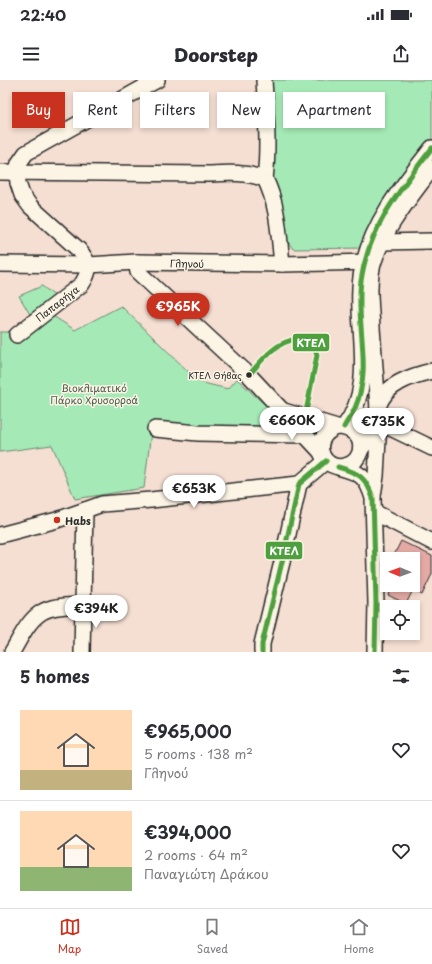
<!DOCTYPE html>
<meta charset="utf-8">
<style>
body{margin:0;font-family:"Playpen Sans",sans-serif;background:#f2f2f3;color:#2b2b33;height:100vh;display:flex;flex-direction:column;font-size:15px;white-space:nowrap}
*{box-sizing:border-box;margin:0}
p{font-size:13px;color:#7c7c81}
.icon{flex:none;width:22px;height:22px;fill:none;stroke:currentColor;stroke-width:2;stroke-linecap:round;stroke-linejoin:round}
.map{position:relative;height:572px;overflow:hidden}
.panel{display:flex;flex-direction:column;background:#fff;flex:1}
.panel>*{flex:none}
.guide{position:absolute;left:12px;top:12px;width:408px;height:36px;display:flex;gap:8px}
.needle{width:26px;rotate:271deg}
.buttons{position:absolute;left:380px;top:472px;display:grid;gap:8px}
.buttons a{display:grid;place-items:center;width:40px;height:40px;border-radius:0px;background:#fff;box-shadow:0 2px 6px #0003;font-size:20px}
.price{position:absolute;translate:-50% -34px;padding:0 9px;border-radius:14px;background:#fff;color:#222;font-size:13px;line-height:26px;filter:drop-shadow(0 1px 2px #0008)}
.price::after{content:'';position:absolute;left:50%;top:24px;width:12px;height:9px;margin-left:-6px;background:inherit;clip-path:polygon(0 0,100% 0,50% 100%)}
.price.current{background:#c8321e;color:#fff}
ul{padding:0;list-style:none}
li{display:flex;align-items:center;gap:12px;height:100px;padding:0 20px}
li+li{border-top:1px solid #e1e1e2}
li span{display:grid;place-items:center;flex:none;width:112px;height:80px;border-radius:0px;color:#555}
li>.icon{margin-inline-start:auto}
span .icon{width:48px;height:48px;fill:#fffc;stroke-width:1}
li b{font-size:17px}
h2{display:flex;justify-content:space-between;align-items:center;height:48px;padding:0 20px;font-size:17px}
.tag{padding:0 14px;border-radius:0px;background:#fff;box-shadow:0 2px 6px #0003;font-size:14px;line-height:36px}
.tag.current{background:#c8321e;color:#fff}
.status{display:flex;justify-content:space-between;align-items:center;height:28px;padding:0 20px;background:#fff;direction:ltr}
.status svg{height:11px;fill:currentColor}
header{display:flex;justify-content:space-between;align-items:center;height:52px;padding:0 20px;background:#fff;font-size:18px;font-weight:800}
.menu{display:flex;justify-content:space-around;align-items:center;height:56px;border-top:1px solid #e1e1e2;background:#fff;font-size:11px;color:#7c7c81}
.menu a{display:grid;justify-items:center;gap:2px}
.menu .current{color:#c8321e}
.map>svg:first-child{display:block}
</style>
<div class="status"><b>22:40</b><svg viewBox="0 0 49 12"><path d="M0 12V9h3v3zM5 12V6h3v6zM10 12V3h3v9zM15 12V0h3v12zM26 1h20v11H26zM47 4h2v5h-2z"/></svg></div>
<header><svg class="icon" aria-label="menu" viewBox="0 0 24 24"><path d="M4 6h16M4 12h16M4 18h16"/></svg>Doorstep<svg class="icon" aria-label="share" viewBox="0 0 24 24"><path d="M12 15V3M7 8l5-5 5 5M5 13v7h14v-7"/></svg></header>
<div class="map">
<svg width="432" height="572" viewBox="0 0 432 572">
<rect width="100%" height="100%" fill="#f5ded2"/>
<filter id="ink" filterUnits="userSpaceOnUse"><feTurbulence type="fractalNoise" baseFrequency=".025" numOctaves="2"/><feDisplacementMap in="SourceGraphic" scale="8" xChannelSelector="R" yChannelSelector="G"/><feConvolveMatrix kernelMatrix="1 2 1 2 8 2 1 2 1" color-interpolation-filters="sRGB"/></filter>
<g filter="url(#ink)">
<!-- green -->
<g fill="#a5eab6" stroke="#688a70">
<path d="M269 0H432V60L395 110 364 168 293 169 286 159 273 99Z"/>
<path d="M42 206 61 221 45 231 75 250 121 226 199 302 228 309 237 299 275 334 287 351 152 344 144 408 75 419 52 365 0 372V252H8L31 236 19 216Z"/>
</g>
<!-- building -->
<path fill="#e5aaa6" stroke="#2b2b2b" d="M401 461 432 476V494L422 515 413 510 406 524 388 515 393 505H413V479H392Z"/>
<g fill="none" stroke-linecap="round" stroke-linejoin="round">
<!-- minor casing -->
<g stroke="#2b2b2b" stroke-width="18">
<g id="minor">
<path d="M264 0C266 33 269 66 265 99"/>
<path d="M0 92 209 94C229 93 246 92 265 99 278 124 279 156 282 184"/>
<path d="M382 162 432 161"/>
<path d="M136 182 138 192 249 295 321 372"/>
<path d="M0 184 89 185 136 182 282 184 373 182"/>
<path d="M17 255 82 204C91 190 90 183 79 170L30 126 22 115 18 103 17 92 19 83 26 73 157 0"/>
<path d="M378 328C376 301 374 275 372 248 371 227 367 202 374 181 385 147 411 117 432 88"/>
<path d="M284 331 337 347C351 347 364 357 360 372 358 378 354 383 348 385 324 395 306 359 337 347"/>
<path d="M351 338 362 337 376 341 432 368"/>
<path d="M344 347C381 298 349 236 364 182 375 138 405 103 432 68"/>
<path d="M155 349 198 353 305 355"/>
<path d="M361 369C368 360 375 352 377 340 377 336 377 331 378 327 385 304 411 296 432 291"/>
<path d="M338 387C360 393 366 395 373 418L376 523 375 572"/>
<path d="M373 416 376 396 378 359 379 351 384 347"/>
<path d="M374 432 432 462"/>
<path d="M0 455 57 440 102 424 151 420 299 404 326 381"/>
<path d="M12 572C20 559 28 540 42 532 53 525 70 526 83 525"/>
<path d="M82 572 85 430"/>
<path d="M262 572V564L282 482 299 404"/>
</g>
</g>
<!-- minor -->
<use href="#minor" stroke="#fcf5e5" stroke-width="15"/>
<!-- bus-1 casing -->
<g stroke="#fcf5e5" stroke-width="8">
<g id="bus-1">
<path d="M249 295C262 280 276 261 298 259 310 258 314 264 317 275L305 337"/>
<path d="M344 347C347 341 352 335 355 328 373 288 355 243 361 201 368 149 400 109 432 68"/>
<path d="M338 387C359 393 366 397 373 418L376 523 375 572"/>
<path d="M262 572V564L282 482 299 404 326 381"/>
</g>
</g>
<!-- bus-1 -->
<use href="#bus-1" stroke="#4ea03e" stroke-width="5"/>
</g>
</g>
<!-- markers -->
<circle fill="#2b2b2b" stroke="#fcf5e5" stroke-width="1.5" cx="249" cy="295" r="3.5"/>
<circle fill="#c8321e" stroke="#fcf5e5" stroke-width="1.5" cx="57" cy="440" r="4"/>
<g text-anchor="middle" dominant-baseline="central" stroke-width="3" stroke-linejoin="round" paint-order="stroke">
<!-- bus labels -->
<g font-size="9" fill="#2b2b2b" stroke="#fcf5e5" text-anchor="end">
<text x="242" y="295">ΚΤΕΛ Θήβας</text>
</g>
<!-- street labels -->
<g font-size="10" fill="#2b2b2b" stroke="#fcf5e5">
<text transform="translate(187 183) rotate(1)">Γληνού</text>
<text transform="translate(57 223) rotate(-38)">Παπαρήγα</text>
</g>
<!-- park labels -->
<g font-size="10" fill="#4a5b4e" stroke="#fcf5e5">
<text x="94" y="307">Βιοκλιματικό<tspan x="94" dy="12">Πάρκο Χρυσορροά</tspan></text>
</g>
<!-- poi labels -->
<g font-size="10" font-weight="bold" fill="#2b2b2b" stroke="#fcf5e5" text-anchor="start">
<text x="65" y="440">Habs</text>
</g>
</g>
<g stroke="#fcf5e5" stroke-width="1.5">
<rect x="292" y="253" width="38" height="19" rx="4" fill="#4ea03e"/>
<rect x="265" y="461" width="38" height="19" rx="4" fill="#4ea03e"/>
</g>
<g font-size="11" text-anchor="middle" font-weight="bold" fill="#fff">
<text x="311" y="267">ΚΤΕΛ</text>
<text x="284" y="475">ΚΤΕΛ</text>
</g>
</svg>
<div class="buttons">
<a><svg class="needle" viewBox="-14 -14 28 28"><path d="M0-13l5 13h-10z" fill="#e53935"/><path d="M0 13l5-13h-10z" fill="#7c7c81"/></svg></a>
<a><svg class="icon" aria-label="locate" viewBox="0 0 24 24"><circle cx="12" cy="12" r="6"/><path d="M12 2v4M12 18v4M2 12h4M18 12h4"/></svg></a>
</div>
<b class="price current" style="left:178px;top:247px">€965K</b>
<b class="price" style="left:292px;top:361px">€660K</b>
<b class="price" style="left:383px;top:362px">€735K</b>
<b class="price" style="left:194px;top:429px">€653K</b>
<b class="price" style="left:96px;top:549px">€394K</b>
<div class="guide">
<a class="tag current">Buy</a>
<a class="tag">Rent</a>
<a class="tag">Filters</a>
<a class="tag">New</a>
<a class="tag">Apartment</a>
</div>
</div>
<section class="panel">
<h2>5 homes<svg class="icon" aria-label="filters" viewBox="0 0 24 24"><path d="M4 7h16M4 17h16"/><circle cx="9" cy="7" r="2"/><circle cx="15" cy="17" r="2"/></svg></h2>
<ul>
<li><span style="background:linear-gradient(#ffd9b3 75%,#c2b280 0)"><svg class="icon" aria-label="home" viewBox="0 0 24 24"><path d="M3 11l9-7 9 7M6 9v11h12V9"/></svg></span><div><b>€965,000</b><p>5 rooms · 138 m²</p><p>Γληνού</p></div><svg class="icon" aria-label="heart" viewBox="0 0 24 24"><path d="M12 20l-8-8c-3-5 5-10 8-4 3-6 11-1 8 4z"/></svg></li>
<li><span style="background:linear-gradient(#ffd9b3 70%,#8fb573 0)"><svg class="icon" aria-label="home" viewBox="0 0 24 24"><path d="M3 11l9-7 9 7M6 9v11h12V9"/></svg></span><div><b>€394,000</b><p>2 rooms · 64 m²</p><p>Παναγιώτη Δράκου</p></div><svg class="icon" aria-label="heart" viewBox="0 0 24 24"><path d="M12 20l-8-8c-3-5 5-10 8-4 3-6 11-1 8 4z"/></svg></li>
</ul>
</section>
<nav class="menu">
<a class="current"><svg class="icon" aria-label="map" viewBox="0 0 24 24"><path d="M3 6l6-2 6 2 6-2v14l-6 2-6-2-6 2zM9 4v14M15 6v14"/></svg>Map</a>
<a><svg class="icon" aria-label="saved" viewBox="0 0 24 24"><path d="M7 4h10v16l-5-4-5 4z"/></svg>Saved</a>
<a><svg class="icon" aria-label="home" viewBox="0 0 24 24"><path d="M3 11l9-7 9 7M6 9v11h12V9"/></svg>Home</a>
</nav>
